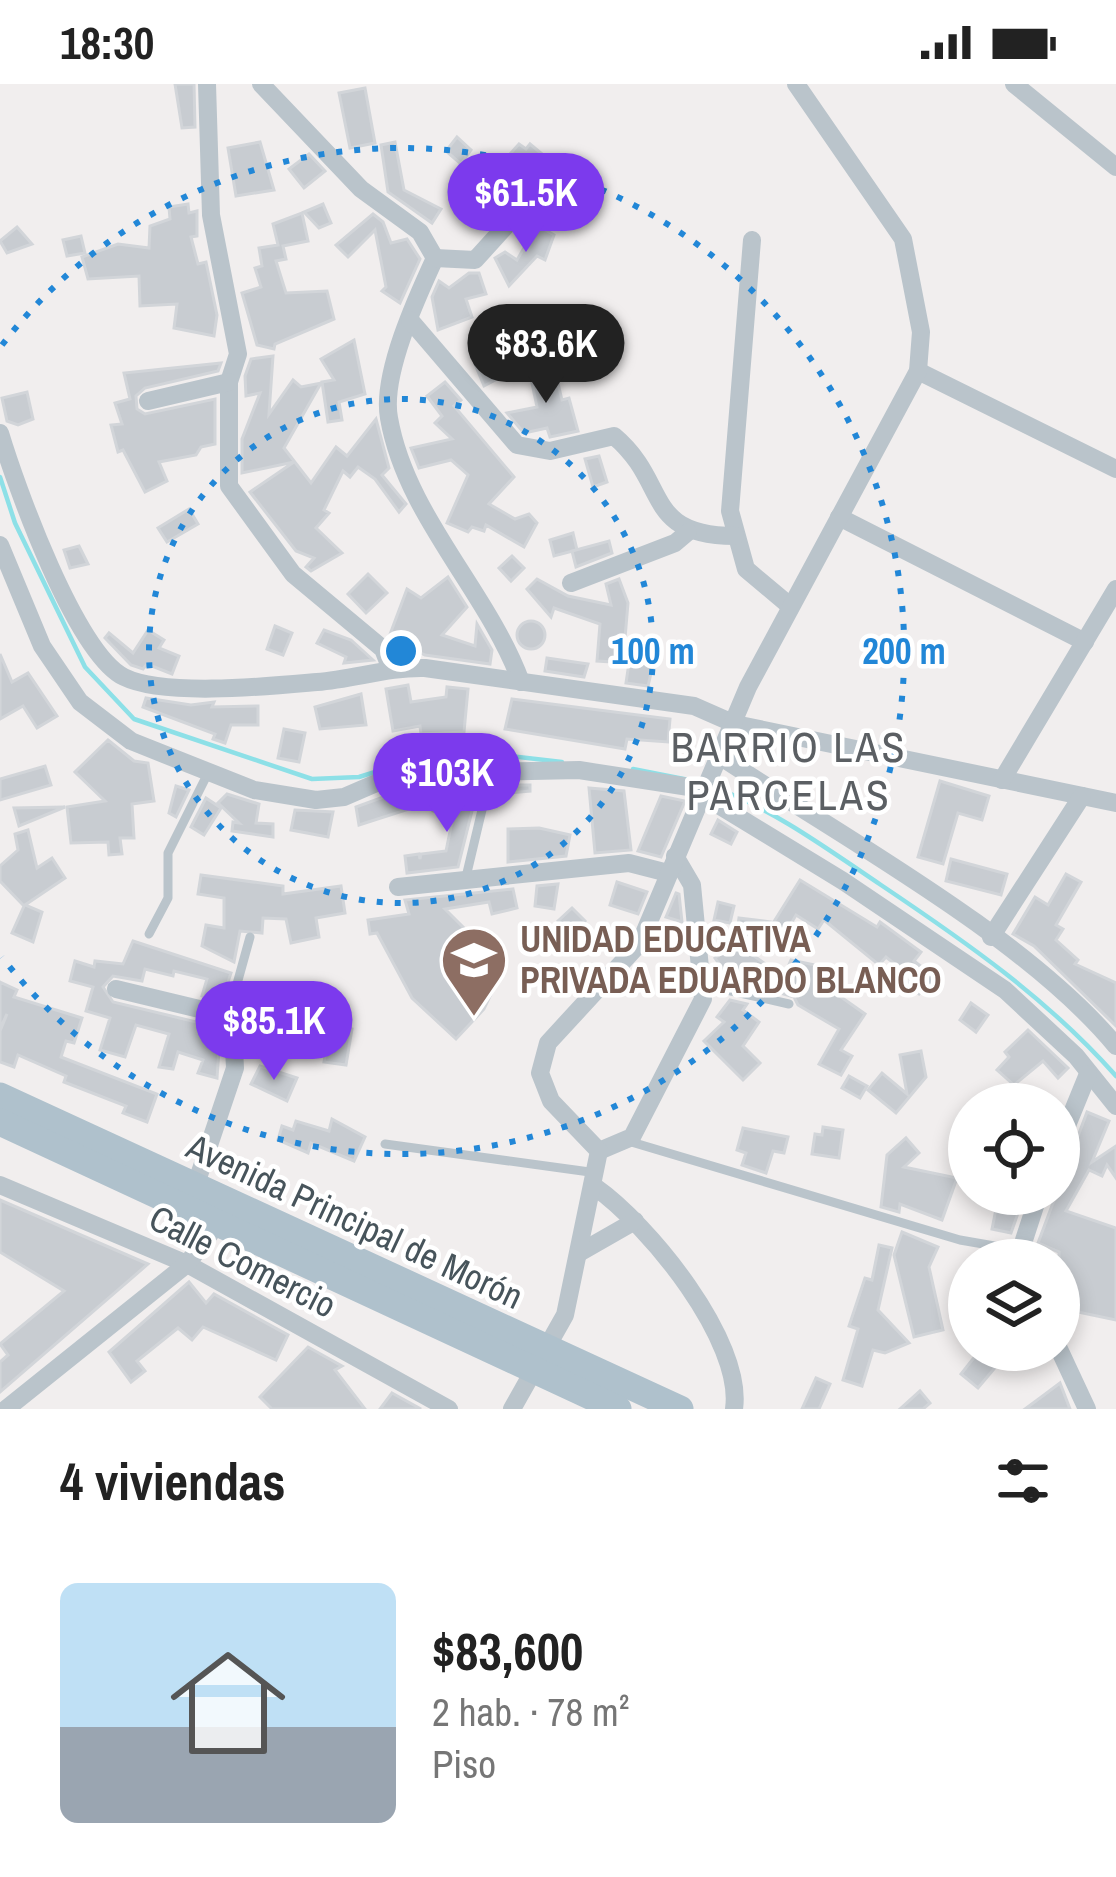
<!DOCTYPE html>
<html lang="es">
<meta charset="utf-8">
<style>
body{margin:0;font-family:"Archivo Narrow",sans-serif;background:#f2f2f2;color:#222;height:100vh;display:flex;flex-direction:column;font-size:45px;white-space:nowrap}
*{box-sizing:border-box;margin:0}
p{font-size:39px;color:#767676}
.icon{flex:none;width:66px;height:66px;fill:none;stroke:currentColor;stroke-width:2;stroke-linecap:round;stroke-linejoin:round}
.map{position:relative;height:1325px;overflow:hidden}
.side{display:flex;flex-direction:column;background:#fff;flex:1}
.side>*{flex:none}
.controls{position:absolute;left:948px;top:999px;display:grid;gap:24px}
.controls a{display:grid;place-items:center;width:132px;height:132px;border-radius:50%;background:#fff;box-shadow:0 6px 18px #0003;font-size:60px}
.price{position:absolute;translate:-50% -102px;padding:0 27px;border-radius:42px;background:#7c3aed;color:#fff;font-size:39px;line-height:78px;filter:drop-shadow(0 3px 6px #0008)}
.price::after{content:'';position:absolute;left:50%;top:72px;width:36px;height:27px;margin-left:-18px;background:inherit;clip-path:polygon(0 0,100% 0,50% 100%)}
.price.selected{background:#222;color:#fff}
ul{padding:0;list-style:none}
li{display:flex;align-items:center;gap:36px;height:300px;padding:0 60px}
li+li{border-top:3px solid #e0e0e0}
li span{display:grid;place-items:center;flex:none;width:336px;height:240px;border-radius:18px;color:#555}
li>.icon{margin-inline-start:auto}
span .icon{width:144px;height:144px;fill:#fffc;stroke-width:1}
li b{font-size:51px}
h2{display:flex;justify-content:space-between;align-items:center;height:144px;padding:0 60px;font-size:51px}
.status{display:flex;justify-content:space-between;align-items:center;height:84px;padding:0 60px;background:#fff;direction:ltr}
.status svg{height:33px;fill:currentColor}
.map>svg:first-child{display:block}
</style>
<div class="status"><b>18:30</b><svg viewBox="0 0 49 12"><path d="M0 12V9h3v3zM5 12V6h3v6zM10 12V3h3v9zM15 12V0h3v12zM26 1h20v11H26zM47 4h2v5h-2z"/></svg></div>
<div class="map">
<svg width="1116" height="1325" viewBox="0 0 1116 1325">
<rect width="100%" height="100%" fill="#f1eeee"/>
<g fill="none" stroke-linecap="round" stroke-linejoin="round">
<!-- stream -->
<g stroke="#8de0e7" stroke-width="4.5">
<path d="M0 393 15 439 85 583 134 635 312 695 359 693 449 665 562 678"/>
<path d="M633 685 704 699"/>
<path d="M714 703C776 727 826 764 881 801 966 858 1048 915 1116 992"/>
</g>
</g>
<!-- building -->
<g fill="#c8ccd1" stroke="#d2d5d9" stroke-width="3">
<path d="M175 0H194L195 43 182 44Z"/>
<path d="M365 4 375 59 350 64 339 9Z"/>
<path d="M457 53 471 66 461 80 446 67Z"/>
<path d="M260 58 274 106 236 112 228 64Z"/>
<path d="M395 58 404 106 441 125 432 139 388 108 381 61Z"/>
<path d="M519 60 526 65 530 60 548 75 488 142 469 116Z"/>
<path d="M309 70 325 87 304 104 289 85Z"/>
<path d="M188 120 189 129 197 127V152L191 153 198 180 206 178 217 231 214 252 174 244 177 220 140 222 139 192 88 195 82 173 118 160 149 164 150 142 170 135 169 123Z"/>
<path d="M323 120 331 139 319 144 304 128Z"/>
<path d="M302 129 308 157 283 162 286 175 276 177 286 209 327 207 334 235 275 260 274 265 257 261 242 209 261 203 255 184 262 182 259 164 278 161 273 140Z"/>
<path d="M373 130 383 138 391 159 407 155 420 175 400 219 382 207 386 203 375 146 348 173 336 161Z"/>
<path d="M537 141 554 151 545 176 537 172 509 202 495 174 505 168 517 176Z"/>
<path d="M17 143 32 160 7 169 0 157Z"/>
<path d="M81 152 85 169 67 172 63 156Z"/>
<path d="M469 189H479L486 210 466 215 472 233 438 246 432 213 439 197 449 204Z"/>
<path d="M517 236 525 292H503L484 302 475 280 484 279 478 243Z"/>
<path d="M575 246 578 268 555 271 548 247Z"/>
<path d="M354 256 365 310 339 318 342 336 328 338 322 298 334 296 321 275Z"/>
<path d="M273 272 269 330 293 296 301 303 321 299 284 364 311 399 336 363 347 372 376 335 389 384 382 391 406 420 399 428 375 395 358 383 350 393 343 387 324 426 329 429 316 444 342 469 311 487 306 483 314 474 296 467 250 408 294 378 242 389V355L260 309 246 312 245 292 251 275Z"/>
<path d="M553 278 562 316 569 314 578 347 550 353 547 344 524 349 507 329 537 323 529 285Z"/>
<path d="M221 279 218 287 145 304 136 312 137 325 145 330 215 315V360L201 363 196 371 159 378 167 397 145 408 123 366 118 368 111 341 122 340 115 319 130 315 124 289Z"/>
<path d="M445 298 461 316 454 322 514 393 489 420 515 435 529 430 537 439 524 463 486 441 484 447 472 443 468 448 447 439 468 391 451 376 419 384 411 364 452 355 435 339 442 332 427 312Z"/>
<path d="M27 308 33 335 18 341 7 337 2 314Z"/>
<path d="M599 372 607 398 593 403 585 375Z"/>
<path d="M189 425 198 440 167 458 158 444Z"/>
<path d="M573 449 577 466 554 472 550 456Z"/>
<path d="M609 457 612 469 576 483 572 467Z"/>
<path d="M79 462 88 480 70 484 64 466Z"/>
<path d="M512 472 524 484 511 497 499 484Z"/>
<path d="M368 490 387 509 366 529 348 510Z"/>
<path d="M448 493 467 523 442 551 475 562 477 540 492 566 490 580 425 571 389 553 407 505 421 514Z"/>
<path d="M537 495 568 512 611 521 606 500 619 495 628 519 624 566 655 572 648 602 626 599 629 579 597 577 600 540 554 524 551 533 527 505Z"/>
<circle cx="531" cy="551" r="14"/>
<path d="M275 542 292 549 283 571 267 565Z"/>
<path d="M148 546 164 556 159 564 179 572 172 590 147 580 143 585 131 581 105 554 109 549 133 569Z"/>
<path d="M324 546 351 556 373 576 344 579 346 573 317 559Z"/>
<path d="M0 570 12 598 28 589 57 632 37 644 23 622 0 635Z"/>
<path d="M547 574 588 580 584 593 545 587Z"/>
<path d="M408 601 411 618 446 613 447 603 468 605 464 648 421 650 420 642 393 647 386 605Z"/>
<path d="M361 610 366 641 320 645 315 623Z"/>
<path d="M146 614 191 621 214 618 212 623 258 622V641H231L225 659 213 655 215 650 143 623Z"/>
<path d="M512 615 670 635 668 658 627 655 625 665 505 645Z"/>
<path d="M284 645 305 649 299 678 278 674Z"/>
<path d="M108 656 134 677 148 679 154 717 132 720 134 754H120L122 770 109 771 108 758 71 759 67 723 105 717 75 688Z"/>
<path d="M45 682 51 701 0 716V695Z"/>
<path d="M471 697 479 699 458 783 407 789 405 772 419 770 420 775 421 770 446 767 453 733 433 727 437 712 465 720Z"/>
<path d="M940 697 989 712 982 736 958 729 943 780 918 773Z"/>
<path d="M497 701H530V707L495 710Z"/>
<path d="M176 702 189 706 176 733 169 729Z"/>
<path d="M589 704 624 707 631 766 595 769Z"/>
<path d="M405 705 409 725 359 741 356 723Z"/>
<path d="M227 710 259 720 256 739 273 740V753L232 747 233 738 239 739 218 719Z"/>
<path d="M661 712 685 717 661 773 638 767Z"/>
<path d="M206 714 221 724 204 751 191 743Z"/>
<path d="M65 723 19 742 14 724Z"/>
<path d="M295 726 333 728 328 753 291 746Z"/>
<path d="M718 736 737 748 731 760 711 750Z"/>
<path d="M539 744 570 751 566 772 508 778V745Z"/>
<path d="M28 746 37 784 52 774 65 794 25 821 42 828 33 858 12 849 24 822 0 797V782L18 766 15 750Z"/>
<path d="M951 775 1007 790 1001 811 946 797Z"/>
<path d="M1066 790 1081 798 1056 841 1063 845 1056 856 1078 876 1075 880 1116 899V942L1034 862 1013 850 1035 813 1048 821Z"/>
<path d="M201 791 283 802V810L341 802 345 829 316 834 319 853 291 859 286 835 263 834 262 849 240 847 234 878 202 862 206 841 224 844V814L198 810Z"/>
<path d="M800 796 877 843 880 838 921 868 914 877 941 898 932 910 924 904 919 910 908 901 913 894 886 873 879 881 824 836 818 845 796 831 784 852 770 844Z"/>
<path d="M617 798 647 808 638 830 610 821Z"/>
<path d="M558 800 554 825 535 822 537 802Z"/>
<path d="M513 805 517 824 492 830 489 818 445 825 470 850 456 864 500 891 484 925 456 955 412 914 377 849 370 850 368 836 409 830 405 816Z"/>
<path d="M676 809 679 810 682 838 666 833Z"/>
<path d="M718 818 734 822 730 839 714 836Z"/>
<path d="M572 824 585 837 568 853 558 837Z"/>
<path d="M739 834 771 838 770 853 737 849Z"/>
<path d="M133 857 231 889 222 917 202 912 207 895 174 887 173 892 145 885 142 897 113 892 103 903 113 918 209 941 220 951 217 994 198 989 203 976 178 968 173 985 159 983 169 950 136 941 125 973 100 966 110 934 86 927 93 903 70 897 75 877 94 883 95 877 123 880Z"/>
<path d="M736 859 768 882 766 906 732 898 715 874Z"/>
<path d="M791 876 834 885 829 896 845 905 841 913 865 930 841 966 852 972 841 991 819 980 839 945 798 921 794 913 777 908Z"/>
<path d="M0 898 17 906 14 913 82 934 74 959 66 957 61 973 157 1010 147 1038 123 1029 126 1022 64 998 66 992 18 971 14 983 0 978V947L7 930 0 945Z"/>
<path d="M305 903 343 922 335 942 352 945 346 981 324 978 330 942 295 928Z"/>
<path d="M730 916 747 920 743 926 759 938 743 962 760 979 743 996 704 957 724 938 717 933Z"/>
<path d="M971 919 988 931 976 948 960 936Z"/>
<path d="M273 938 289 947 279 968 262 959Z"/>
<path d="M1028 946 1068 984 1058 994 1043 977 1014 1001 997 986 1009 973 1005 968Z"/>
<path d="M921 967 926 993 896 1029 868 1006 882 989 907 1010 900 971Z"/>
<path d="M260 982 297 994 287 1017 251 1000Z"/>
<path d="M849 992 867 1002 860 1014 842 1004Z"/>
<path d="M1087 1028 1109 1037 1092 1078 1116 1062V1094L1107 1081 1102 1092 1089 1086 1066 1127 1116 1144V1236L1059 1224V1168L1038 1159Z"/>
<path d="M332 1035 365 1053 354 1077 311 1059 308 1069 278 1056 282 1042 293 1046 296 1037 329 1047Z"/>
<path d="M823 1043 843 1046 839 1074 812 1070 815 1050 822 1051Z"/>
<path d="M743 1044 788 1053 784 1069 773 1067 766 1089 742 1081 746 1069 737 1066Z"/>
<path d="M906 1054 919 1069 904 1083 957 1094 942 1136 900 1120 899 1128 881 1123 887 1071Z"/>
<path d="M999 1110H1019L1023 1115 1011 1149 992 1145Z"/>
<path d="M0 1116 148 1180 0 1308V1278L8 1271 0 1260 64 1207 0 1168Z"/>
<path d="M902 1148 938 1163 929 1183 943 1246 914 1253 894 1171Z"/>
<path d="M879 1161 892 1164 878 1226 909 1259 885 1269 873 1266 862 1302 843 1296 858 1245 849 1242 865 1194 872 1196Z"/>
<path d="M189 1198 206 1219 214 1210 288 1251 276 1276 203 1243 192 1256 178 1244 137 1277 145 1287 131 1298 109 1268Z"/>
<path d="M308 1263 342 1282 335 1286 365 1325H272L260 1313Z"/>
<path d="M980 1266H995L1004 1273 978 1304 961 1290Z"/>
<path d="M816 1294 830 1300 819 1325H802Z"/>
<path d="M1060 1299 1070 1325H1025L1044 1311Z"/>
<path d="M920 1307 930 1319 923 1325H900Z"/>
<path d="M392 1309 421 1325H380Z"/>
</g>
<g fill="none" stroke-linecap="round" stroke-linejoin="round">
<!-- lane -->
<g stroke="#bac4cb" stroke-width="9">
<path d="M466 793 491 688"/>
<path d="M149 850 168 814V769L208 689"/>
<path d="M704 901 789 920"/>
<path d="M227 936 250 853"/>
<path d="M628 1057 960 1156 1024 1167"/>
<path d="M385 1060 597 1089"/>
</g>
<!-- street -->
<g stroke="#bac4cb" stroke-width="18">
<path d="M207 0 211 131 238 270 229 298V402L293 490 383 565 390 583"/>
<path d="M261 0 361 105 420 148 435 174"/>
<path d="M1014 0 1116 83"/>
<path d="M752 156 730 427 746 485 790 522"/>
<path d="M435 174C417 213 381 291 389 334 406 432 487 506 521 598"/>
<path d="M435 174 475 176 563 79"/>
<path d="M410 236 517 361 550 367 614 352C670 399 642 451 735 452"/>
<path d="M918 287 1116 385"/>
<path d="M148 317 229 298"/>
<path d="M0 349C16 402 76 570 124 593 164 613 271 602 317 598 355 595 388 583 425 584L694 622 735 640 1116 719"/>
<path d="M839 433 1085 558"/>
<path d="M0 461 42 562 80 618 131 657 254 706 316 716 344 713 388 694 469 682 491 688 579 686 689 703 843 797 1005 906 1076 972 1116 1022"/>
<path d="M571 499 675 459 688 448"/>
<path d="M721 673C841 752 1027 854 1116 962"/>
<path d="M1002 696 1116 505"/>
<path d="M398 803 629 779 668 789"/>
<path d="M991 853 1082 712"/>
<path d="M116 905 216 929 233 945 235 984 195 1103"/>
<path d="M1059 1061 1088 990"/>
<path d="M599 1067 632 1053 703 915 692 801 675 772"/>
<path d="M0 1101 187 1180 449 1325"/>
<path d="M595 1103C648 1140 744 1257 734 1325"/>
<path d="M579 1169 635 1137"/>
<path d="M1026 1176 1024 1156 1039 1110"/>
<path d="M1059 1265 1087 1325"/>
<path d="M6 1325 187 1180 218 1139"/>
<path d="M512 1325 565 1231 599 1067 551 1017 540 989 548 959 640 859 748 603 918 287 921 248 903 155 796 0"/>
</g>
<!-- primary -->
<g stroke="#afc1cc" stroke-width="27">
<path d="M0 1012 680 1325"/>
<path d="M0 1038 618 1325"/>
</g>
</g>
<!-- distance rings -->
<g fill="none" stroke="#2287d7" stroke-width="6" stroke-dasharray="6 12">
<circle cx="401" cy="567" r="252"/>
<path d="M2 261A503 503 0 1 1 2 873"/>
</g>
<!-- icons -->
<defs>
<g id="school-pin" transform="scale(3.45)"><path d="M0 17L-7.5 6A9.5 9.5 0 1 1 7.5 6Z" fill="#8d6e63" stroke="#fff"/><path d="M0-5L7-2L0 1L-7-2ZM-4 1L0 2.5L4 1V4Q0 6-4 4Z" fill="#fff"/></g>
</defs>
<g fill-rule="evenodd">
<use href="#school-pin" x="474" y="876"/>
</g>
<g text-anchor="middle" dominant-baseline="central" stroke-width="9" stroke-linejoin="round" paint-order="stroke">
<!-- education labels -->
<g font-size="36" font-weight="bold" fill="#785e54" stroke="#fff" text-anchor="start">
<text x="520" y="855">UNIDAD EDUCATIVA<tspan x="520" dy="41">PRIVADA EDUARDO BLANCO</tspan></text>
</g>
<!-- street labels -->
<g font-size="36" fill="#47545b" stroke="#fff">
<text transform="translate(355 1137) rotate(25)">Avenida Principal de Morón</text>
<text transform="translate(243 1177) rotate(27)">Calle Comercio</text>
</g>
<!-- quarter labels -->
<g font-size="42" letter-spacing="3" fill="#5b5f63" stroke="#fff">
<text x="789" y="663">BARRIO LAS<tspan x="789" dy="48">PARCELAS</tspan></text>
</g>
</g>
<circle cx="401" cy="567" r="18" fill="#2287d7" stroke="#fff" stroke-width="6"/>
<g font-size="36" text-anchor="middle" font-weight="bold" fill="#2287d7" stroke="#fff" stroke-width="9" stroke-linejoin="round" paint-order="stroke">
<text x="653" y="580">100 m</text>
<text x="904" y="580">200 m</text>
</g>
</svg>
<div class="controls">
<a><svg class="icon" aria-label="locate" viewBox="0 0 24 24"><circle cx="12" cy="12" r="6"/><path d="M12 2v4M12 18v4M2 12h4M18 12h4"/></svg></a>
<a><svg class="icon" aria-label="layers" viewBox="0 0 24 24"><path d="M12 4l9 5-9 5-9-5zM3 14l9 5 9-5"/></svg></a>
</div>
<b class="price" style="left:526px;top:171px">$61.5K</b>
<b class="price selected" style="left:546px;top:322px">$83.6K</b>
<b class="price" style="left:447px;top:751px">$103K</b>
<b class="price" style="left:274px;top:999px">$85.1K</b>
</div>
<section class="side">
<h2>4 viviendas<svg class="icon" aria-label="filters" viewBox="0 0 24 24"><path d="M4 7h16M4 17h16"/><circle cx="9" cy="7" r="2"/><circle cx="15" cy="17" r="2"/></svg></h2>
<ul>
<li><span style="background:linear-gradient(#bfe0f5 60%,#9aa5b1 0)"><svg class="icon" aria-label="home" viewBox="0 0 24 24"><path d="M3 11l9-7 9 7M6 9v11h12V9"/></svg></span><div><b>$83,600</b><p>2 hab. · 78 m²</p><p>Piso</p></div></li>
</ul>
</section>
